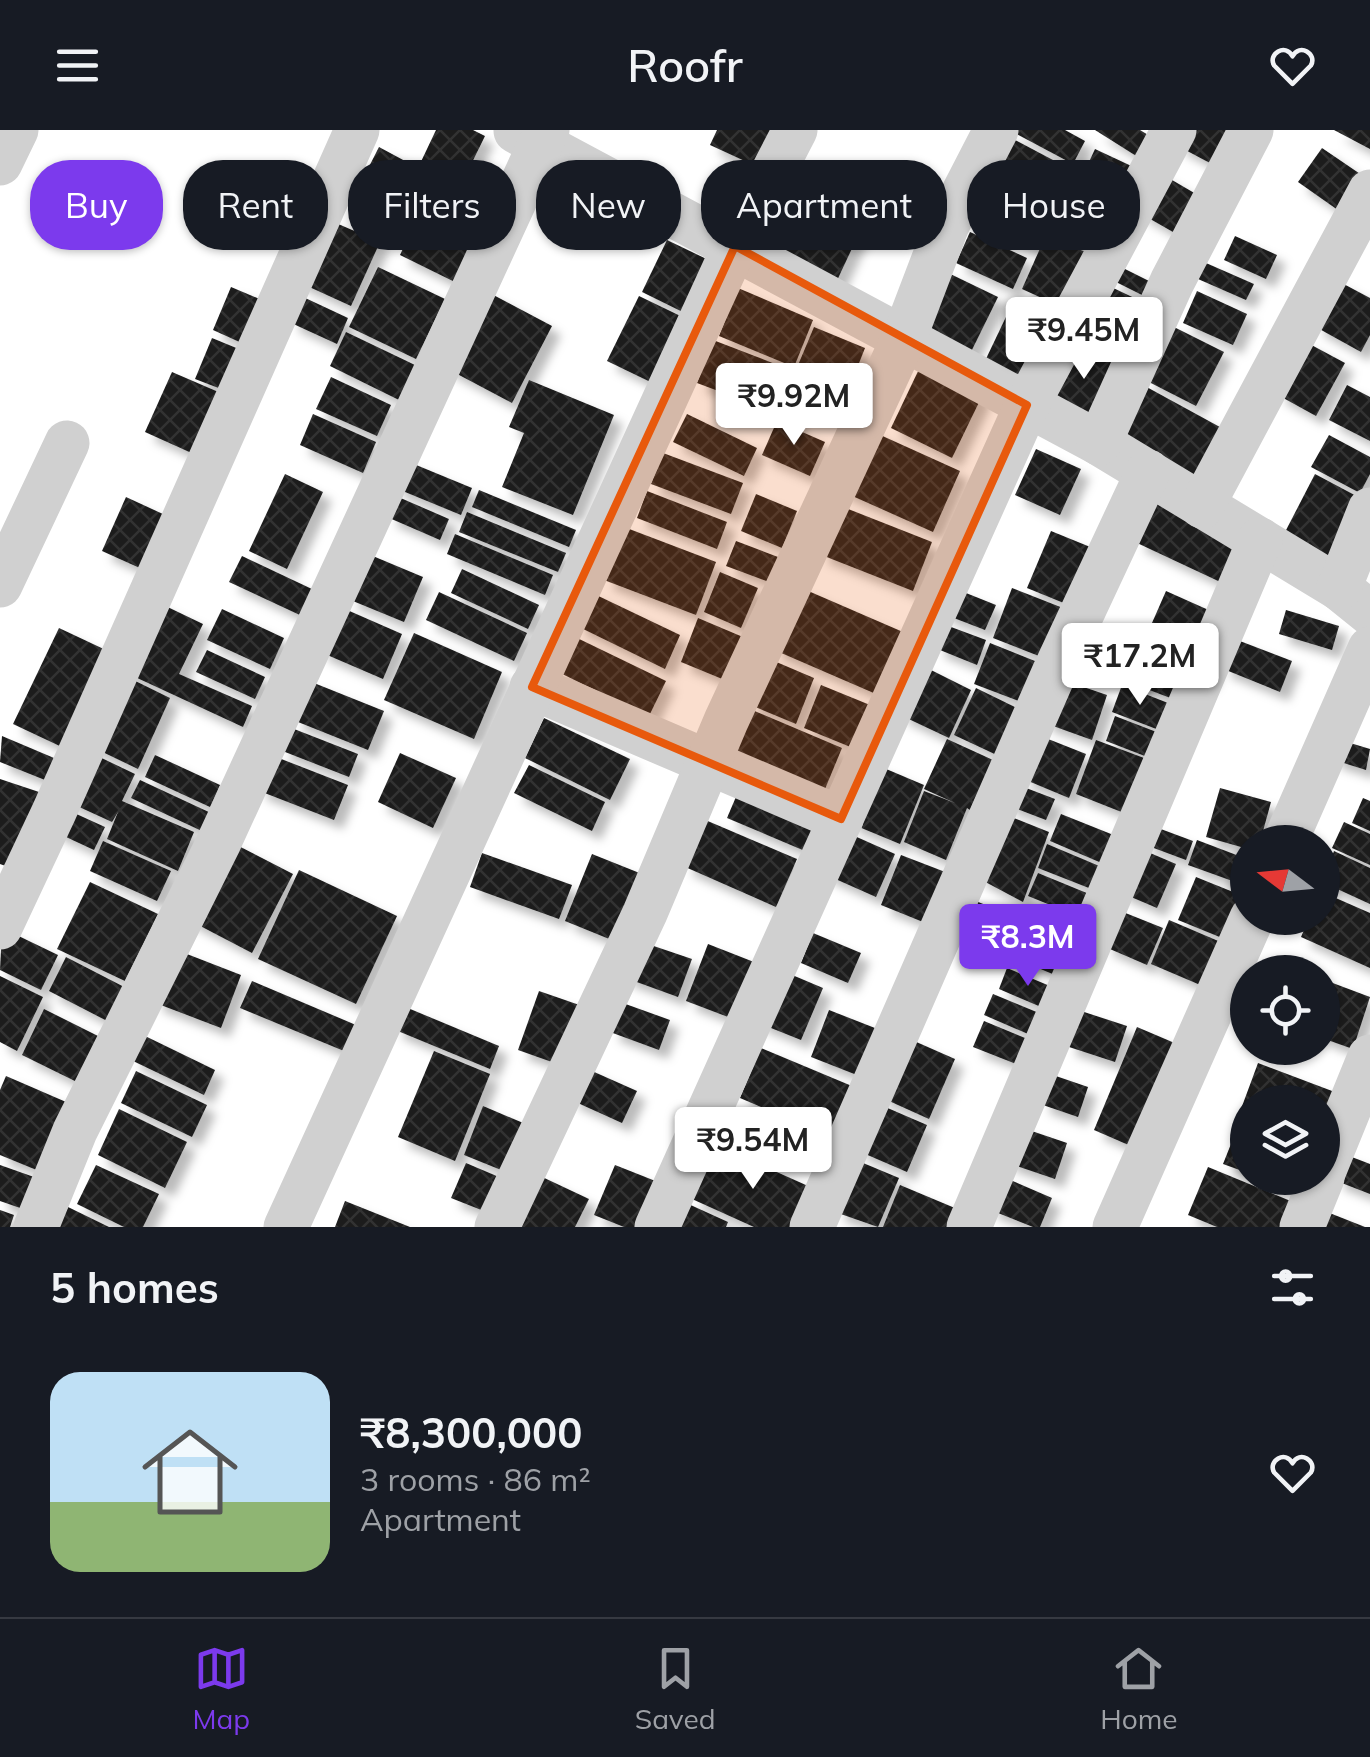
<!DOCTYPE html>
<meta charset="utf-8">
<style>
body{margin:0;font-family:Mulish,sans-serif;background:#20242c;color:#f1f3f6;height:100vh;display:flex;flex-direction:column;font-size:38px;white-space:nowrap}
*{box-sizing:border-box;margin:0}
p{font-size:32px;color:#9ea1a6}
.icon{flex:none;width:55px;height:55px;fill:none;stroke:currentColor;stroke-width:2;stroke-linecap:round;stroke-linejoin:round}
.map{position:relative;height:1097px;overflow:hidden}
.side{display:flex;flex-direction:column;background:#171b24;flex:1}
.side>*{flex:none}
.banner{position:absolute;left:30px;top:30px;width:1310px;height:90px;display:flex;gap:20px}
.needle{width:65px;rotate:286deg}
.controls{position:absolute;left:1230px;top:695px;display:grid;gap:20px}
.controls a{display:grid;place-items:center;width:110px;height:110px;border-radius:50%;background:#171b24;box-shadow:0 2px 8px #0004;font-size:50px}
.price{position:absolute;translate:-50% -85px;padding:0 22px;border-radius:10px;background:#fff;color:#222;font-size:32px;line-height:65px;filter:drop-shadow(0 2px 5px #0008)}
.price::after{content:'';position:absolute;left:50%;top:60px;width:30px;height:22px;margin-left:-15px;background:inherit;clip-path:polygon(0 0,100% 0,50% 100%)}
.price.active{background:#7c3aed;color:#fff}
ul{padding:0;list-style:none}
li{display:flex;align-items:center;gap:30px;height:250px;padding:0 50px}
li+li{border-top:2px solid #363941}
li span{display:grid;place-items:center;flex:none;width:280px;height:200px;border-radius:30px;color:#555}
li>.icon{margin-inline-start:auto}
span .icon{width:120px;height:120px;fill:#fffc;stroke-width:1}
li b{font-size:42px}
h2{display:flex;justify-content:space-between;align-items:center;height:120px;padding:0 50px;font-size:42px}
.tag{padding:0 35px;border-radius:40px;background:#171b24;box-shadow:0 2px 8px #0004;font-size:35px;line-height:90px}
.tag.active{background:#7c3aed;color:#fff}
header{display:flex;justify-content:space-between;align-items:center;height:130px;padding:0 50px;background:#171b24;font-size:45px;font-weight:600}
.tab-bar{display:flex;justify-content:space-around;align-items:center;height:140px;border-top:2px solid #363941;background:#171b24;font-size:28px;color:#9ea1a6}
.tab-bar a{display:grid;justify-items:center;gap:5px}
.tab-bar .active{color:#7c3aed}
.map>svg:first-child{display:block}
</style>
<header><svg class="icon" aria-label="menu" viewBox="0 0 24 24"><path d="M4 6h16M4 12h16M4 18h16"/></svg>Roofr<svg class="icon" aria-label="heart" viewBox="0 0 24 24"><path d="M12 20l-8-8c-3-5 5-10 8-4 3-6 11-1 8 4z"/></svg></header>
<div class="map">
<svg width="1370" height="1097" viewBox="0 0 1370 1097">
<defs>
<pattern id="building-cross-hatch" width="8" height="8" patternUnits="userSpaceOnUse" patternTransform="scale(2.5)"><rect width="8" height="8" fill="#1a1a1a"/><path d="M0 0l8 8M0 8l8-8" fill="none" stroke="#333"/></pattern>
<filter id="shadow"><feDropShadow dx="9" dy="9" stdDeviation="5" flood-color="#0004"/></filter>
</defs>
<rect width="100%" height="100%" fill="#fff"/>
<!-- building -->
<g fill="url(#building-cross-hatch)" filter="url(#shadow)">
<path d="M436 0H473L485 6 457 63 424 47 398 98 350 74 379 17 418 38Z"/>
<path d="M717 0H790L771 43 710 15Z"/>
<path d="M1009 0H1065L1085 11 1073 34Z"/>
<path d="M1095 0H1140L1161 13 1149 34Z"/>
<path d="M1184 0H1246L1225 41 1176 15Z"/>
<path d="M1334 0H1370V19Z"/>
<path d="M1000 2 1070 39 1054 69 984 31Z"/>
<path d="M1322 18 1369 50 1345 85 1298 52Z"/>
<path d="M1095 19 1142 41 1116 97 1069 75Z"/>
<path d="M1160 43 1208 71 1187 110 1138 82Z"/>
<path d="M1000 46 1058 75 1034 120 977 91Z"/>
<path d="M431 58 499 90 467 158 400 125Z"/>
<path d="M792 66 861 99 834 157 765 125Z"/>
<path d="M322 87 380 112 351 176 294 150Z"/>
<path d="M1070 89 1111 107 1102 128 1061 109Z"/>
<path d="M970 102 1027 128 1013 159 956 133Z"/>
<path d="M1046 105 1090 124 1066 179 1022 159Z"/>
<path d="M1235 106 1277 125 1266 149 1224 130Z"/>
<path d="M667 110 721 136 695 188 642 162Z"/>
<path d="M1206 133 1254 154 1246 170 1198 149Z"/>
<path d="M1119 136 1161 157 1154 171 1112 150Z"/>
<path d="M378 137 445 169 416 229 349 197Z"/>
<path d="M940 139 998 167 967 230 922 203Z"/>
<path d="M1338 151 1370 168V205L1361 222 1314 196Z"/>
<path d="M1107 155 1149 175 1143 189 1101 169Z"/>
<path d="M231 157 274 175 255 219 213 200Z"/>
<path d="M738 158 813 190 794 237 719 206Z"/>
<path d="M484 160 552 196 512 273 444 237Z"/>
<path d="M1197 161 1247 184 1233 215 1183 193Z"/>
<path d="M301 166 348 188 337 214 289 192Z"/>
<path d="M639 166 697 194 665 259 607 231Z"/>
<path d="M1015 168 1064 191 1033 257 984 233Z"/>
<path d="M1090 173 1144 198 1133 220 1080 195Z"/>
<path d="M1172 196 1224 222 1196 276 1145 250Z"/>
<path d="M814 197 865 218 848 261 796 240Z"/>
<path d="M346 202 415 235 399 270 330 236Z"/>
<path d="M1071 206 1127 232 1098 297 1041 273Z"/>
<path d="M212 208 246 222 229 262 195 249Z"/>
<path d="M713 210 796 242 780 284 697 253Z"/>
<path d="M1304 211 1345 233 1316 286 1276 264Z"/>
<path d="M921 235 983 264 952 328 891 298Z"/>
<path d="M172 242 223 264 196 325 145 302Z"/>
<path d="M331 247 391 275 377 306 316 279Z"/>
<path d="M529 250 614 285 573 385 502 357 524 303 509 297Z"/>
<path d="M1143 255 1229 302 1202 351 1117 305Z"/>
<path d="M1347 255 1370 267V311L1329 290Z"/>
<path d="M313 284 376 312 363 343 300 315Z"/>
<path d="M687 284 757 318 744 346 673 312Z"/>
<path d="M777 291 825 312 810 346 762 325Z"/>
<path d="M867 299 960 341 933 402 839 360Z"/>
<path d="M1329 305 1370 327V344L1360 363 1311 337Z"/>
<path d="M1036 319 1081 339 1060 385 1015 365Z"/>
<path d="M663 323 743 353 731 384 651 354Z"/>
<path d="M404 330 472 358 461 385 393 357Z"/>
<path d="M285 344 323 362 287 439 249 421Z"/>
<path d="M1315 344 1362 369 1330 430 1283 406Z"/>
<path d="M479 360 576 400 569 417 472 377Z"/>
<path d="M647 361 727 392 717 419 637 388Z"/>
<path d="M756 364 797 381 782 418 741 401Z"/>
<path d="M396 366 449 389 440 410 387 387Z"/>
<path d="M126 367 165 385 142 439 102 421Z"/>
<path d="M1155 371 1250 417 1231 457 1135 412Z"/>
<path d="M838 375 932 412 913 461 819 424Z"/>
<path d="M467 382 566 423 558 442 459 402Z"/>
<path d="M624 397 716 432 696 485 604 450Z"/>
<path d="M1051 401 1100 421 1076 478 1027 458Z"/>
<path d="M455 404 553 445 545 465 447 424Z"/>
<path d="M736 411 778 427 769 452 726 436Z"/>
<path d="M368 424 423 447 404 492 348 469Z"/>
<path d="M242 426 314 460 302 486 229 452Z"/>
<path d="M462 439 539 475 528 499 451 463Z"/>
<path d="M720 442 758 458 741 498 704 482Z"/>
<path d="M799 457 903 502 876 564 772 519Z"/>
<path d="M951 457 996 475 985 500 941 483Z"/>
<path d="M1012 458 1063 478 1044 528 993 508Z"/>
<path d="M1166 461 1213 482 1188 539 1141 518Z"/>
<path d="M439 462 527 503 514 531 426 490Z"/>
<path d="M590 462 680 505 665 539 575 495Z"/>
<path d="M153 470 203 494 179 544 252 576 243 597 120 540Z"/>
<path d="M338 476 402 504 383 549 318 521Z"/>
<path d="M222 479 284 508 270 539 207 510Z"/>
<path d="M1286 480 1339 496 1332 520 1279 504Z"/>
<path d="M698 488 750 510 732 553 681 532Z"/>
<path d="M943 494 986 510 977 535 935 518Z"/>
<path d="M59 498 110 522 64 618 13 594Z"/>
<path d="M414 503 502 542 474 609 384 570Z"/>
<path d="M573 506 666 551 649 586 556 541Z"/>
<path d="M1232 508 1292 531 1280 562 1221 538Z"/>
<path d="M990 513 1040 533 1024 573 974 554Z"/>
<path d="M207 520 265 547 255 569 196 542Z"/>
<path d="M1137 524 1183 542 1173 569 1126 551Z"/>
<path d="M767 528 814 548 796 594 748 574Z"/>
<path d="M921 535 971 560 949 608 898 584Z"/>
<path d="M121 544 170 568 138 639 88 615Z"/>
<path d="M1057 548 1107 565 1092 610 1042 592Z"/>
<path d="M309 551 384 581 368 620 293 590Z"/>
<path d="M821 555 870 575 853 618 804 598Z"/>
<path d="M1122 555 1168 573 1159 600 1112 582Z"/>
<path d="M976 558 1023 581 1001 627 954 605Z"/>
<path d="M750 579 842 618 820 671 727 628Z"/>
<path d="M1115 586 1159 603 1150 628 1106 611Z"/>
<path d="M544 588 630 629 610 670 525 628Z"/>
<path d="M289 597 358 624 349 647 280 620Z"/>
<path d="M1038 605 1086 624 1069 668 1021 648Z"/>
<path d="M2 606 54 628 45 650 0 632Z"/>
<path d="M947 609 993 630 970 680 967 678 946 730 904 712 924 661 955 673 924 659Z"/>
<path d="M1337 609 1370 619 1366 640 1331 629Z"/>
<path d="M1096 610 1144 628 1124 683 1076 664Z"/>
<path d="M87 621 135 644 122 671 194 702 178 741 107 709 118 682 112 692 64 670Z"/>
<path d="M400 623 456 648 433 698 378 672Z"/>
<path d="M155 625 220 655 210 677 145 647Z"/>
<path d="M271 625 348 655 334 690 257 660Z"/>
<path d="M872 633 924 655 900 714 847 692Z"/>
<path d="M529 635 605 672 592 701 514 663Z"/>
<path d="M744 648 822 681 805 721 727 688Z"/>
<path d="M0 649 39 662 14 739 0 734Z"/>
<path d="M140 650 213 684 204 702 131 668Z"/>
<path d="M1013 653 1055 669 1046 690 1004 674Z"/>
<path d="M1220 658 1271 672 1260 712H1248V719L1206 707Z"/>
<path d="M1363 668 1370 671V701L1352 693Z"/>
<path d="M61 677 105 697 94 720 51 700Z"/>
<path d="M1004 684 1049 702 1023 772 976 747Z"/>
<path d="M1061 684 1116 706 1104 734 1050 711Z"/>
<path d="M703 689 797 729 776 777 683 736Z"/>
<path d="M1344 692 1370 704V735L1332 718Z"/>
<path d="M1150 695 1193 711 1186 730 1143 714Z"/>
<path d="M841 700 895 724 876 767 822 743Z"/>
<path d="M225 709 293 744 252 823 185 788Z"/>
<path d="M1197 710 1247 729 1238 753 1188 735Z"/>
<path d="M103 711 171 741 157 771 90 741Z"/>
<path d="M1047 714 1104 738 1094 760 1038 738Z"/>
<path d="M1136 717 1176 734 1157 778 1117 761Z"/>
<path d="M1334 721 1370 738V774L1322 752Z"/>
<path d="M482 723 572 755 559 789 470 757Z"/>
<path d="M592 724 652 748 624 815 565 791Z"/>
<path d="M901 725 953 745 933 796 881 775Z"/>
<path d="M299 740 397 786 356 874 258 829Z"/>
<path d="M1038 743 1094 766 1085 789 1028 766Z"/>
<path d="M1196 747 1248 768 1232 812 1178 790Z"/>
<path d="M90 752 158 784 125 851 57 819Z"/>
<path d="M1322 762 1370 783V838L1301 807 1309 788H1322Z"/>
<path d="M963 766 1011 785 1004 803 955 784Z"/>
<path d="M1118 780 1163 798 1147 835 1103 816Z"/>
<path d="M1169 790 1223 813 1205 857 1151 834Z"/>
<path d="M1017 792 1072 815 1060 847 1004 824Z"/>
<path d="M2 798 58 825 41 860 0 840Z"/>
<path d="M813 803 861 823 848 853 801 833Z"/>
<path d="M636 810 692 829 678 867 623 847Z"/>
<path d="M708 814 759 834 736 890 686 871Z"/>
<path d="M174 819 241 845 221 898 153 872Z"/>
<path d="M66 827 130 860 113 894 49 861Z"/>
<path d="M1007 838 1057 859 1048 880 999 859Z"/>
<path d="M778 839 823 858 801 910 756 892Z"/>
<path d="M0 846 43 867 17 921 0 912Z"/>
<path d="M1322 849 1370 867 1353 919 1322 908Z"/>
<path d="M252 851 356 895 344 921 240 878Z"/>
<path d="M539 861 588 878 566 937 518 920Z"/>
<path d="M993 864 1051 888 1042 910 984 885Z"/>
<path d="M620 872 670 890 659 920 610 902Z"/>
<path d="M403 876 499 916 490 939 393 899Z"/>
<path d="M44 879 104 909 81 954 22 925Z"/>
<path d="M829 880 880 900 862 947 811 927Z"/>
<path d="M1078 880 1127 896 1115 932 1066 916Z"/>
<path d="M984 891 1042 915 1031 940 973 917Z"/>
<path d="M1137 897 1191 920 1147 1023 1094 1000Z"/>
<path d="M143 905 215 940 204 965 131 930Z"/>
<path d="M905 907 955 929 929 989 878 966Z"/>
<path d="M761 918 859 959 839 1010 740 968Z"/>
<path d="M434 921 490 944 455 1031 398 1007Z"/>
<path d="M1258 933 1340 964 1323 1009 1322 972H1248V1003L1234 998Z"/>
<path d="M583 937 637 961 622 993 569 969Z"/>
<path d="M136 941 207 975 192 1007 121 973Z"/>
<path d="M1050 944 1088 957 1078 987 1040 974Z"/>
<path d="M6 946 73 975 44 1043 0 1025V960Z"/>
<path d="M876 973 927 995 907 1042 856 1020Z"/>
<path d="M483 976 535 998 516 1046 464 1025Z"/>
<path d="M119 979 187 1012 165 1058 98 1025Z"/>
<path d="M1017 996 1067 1013 1055 1049 1005 1032Z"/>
<path d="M1235 1004 1248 1009V1043L1223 1034Z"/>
<path d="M716 1015 817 1060 801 1097H754L692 1069Z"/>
<path d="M1344 1024 1370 1034V1064L1334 1050Z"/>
<path d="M856 1030 899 1048 878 1097 835 1082Z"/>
<path d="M466 1033 513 1053 499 1087 451 1068Z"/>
<path d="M0 1035 34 1047 23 1079 0 1071Z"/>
<path d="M96 1035 159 1064 143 1097H124L77 1074Z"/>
<path d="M615 1035 663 1054 646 1097H624L594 1085Z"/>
<path d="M1208 1037 1293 1072 1283 1097H1217L1188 1085Z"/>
<path d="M538 1045 589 1069 575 1097H512Z"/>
<path d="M1001 1046 1052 1068 1040 1097H1033L988 1079Z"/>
<path d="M1259 1048H1290L1286 1058Z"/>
<path d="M900 1055 962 1081 955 1097H883Z"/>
<path d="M345 1071 410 1097H335Z"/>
<path d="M684 1072 728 1092 726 1097H673Z"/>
<path d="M68 1077 109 1097H58Z"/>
<path d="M0 1080 14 1085 10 1097H0Z"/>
<path d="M1322 1080 1365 1097H1315Z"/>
</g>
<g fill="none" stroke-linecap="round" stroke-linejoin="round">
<!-- street -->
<g stroke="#d0d0d0" stroke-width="45">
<path d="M516 1 1099 313 1339 458 1370 483"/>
<path d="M0 33 16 0"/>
<path d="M1099 313 1172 152 1251 0"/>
<path d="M1202 376 1370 62"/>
<path d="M0 455 67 313"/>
<path d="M1339 458 1370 380"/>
<path d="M532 557 841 689"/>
<path d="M1285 712 1370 519"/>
<path d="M0 797 54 682 357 0"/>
<path d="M1322 1045 1370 927"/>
<path d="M36 1097 75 1001 218 714 547 0"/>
<path d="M286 1097 735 116 795 0"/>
<path d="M497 1097 645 783 726 591 904 208 947 95 996 0"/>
<path d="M657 1097 1027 275 1174 0"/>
<path d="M812 1097 1054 543 1148 342"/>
<path d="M969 1097 1260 410"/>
<path d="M1115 1097 1252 788"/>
<path d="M1302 1097 1322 1048"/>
</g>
</g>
<!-- marked area -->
<path fill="#e8590c" fill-opacity="0.2" stroke="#e8590c" stroke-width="8" stroke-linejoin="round" d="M735 116 1027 275 841 689 532 557Z"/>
</svg>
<div class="controls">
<a><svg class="needle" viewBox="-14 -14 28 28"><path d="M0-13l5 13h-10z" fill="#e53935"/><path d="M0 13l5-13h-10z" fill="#9ea1a6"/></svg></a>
<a><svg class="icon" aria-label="locate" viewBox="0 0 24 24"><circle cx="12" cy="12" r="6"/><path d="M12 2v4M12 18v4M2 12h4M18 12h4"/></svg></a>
<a><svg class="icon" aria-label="layers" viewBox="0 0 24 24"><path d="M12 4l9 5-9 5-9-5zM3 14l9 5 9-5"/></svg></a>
</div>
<b class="price" style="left:1084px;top:252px">₹9.45M</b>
<b class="price" style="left:794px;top:318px">₹9.92M</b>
<b class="price" style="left:1140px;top:578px">₹17.2M</b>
<b class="price active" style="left:1028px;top:859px">₹8.3M</b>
<b class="price" style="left:753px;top:1062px">₹9.54M</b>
<div class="banner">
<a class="tag active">Buy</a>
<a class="tag">Rent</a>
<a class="tag">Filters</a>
<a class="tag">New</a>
<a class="tag">Apartment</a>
<a class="tag">House</a>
</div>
</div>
<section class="side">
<h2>5 homes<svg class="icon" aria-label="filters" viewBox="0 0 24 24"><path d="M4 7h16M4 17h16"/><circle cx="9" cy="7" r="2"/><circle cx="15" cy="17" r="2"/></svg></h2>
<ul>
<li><span style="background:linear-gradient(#bfe0f5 65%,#8fb573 0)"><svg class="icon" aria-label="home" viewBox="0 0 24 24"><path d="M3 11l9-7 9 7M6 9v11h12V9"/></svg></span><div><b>₹8,300,000</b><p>3 rooms · 86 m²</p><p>Apartment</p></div><svg class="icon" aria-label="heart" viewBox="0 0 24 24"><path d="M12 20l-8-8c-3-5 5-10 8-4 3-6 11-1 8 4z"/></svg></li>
</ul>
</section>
<nav class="tab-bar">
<a class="active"><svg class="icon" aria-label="map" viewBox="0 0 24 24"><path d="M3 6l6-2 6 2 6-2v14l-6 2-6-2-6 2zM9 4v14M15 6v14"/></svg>Map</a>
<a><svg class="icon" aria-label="saved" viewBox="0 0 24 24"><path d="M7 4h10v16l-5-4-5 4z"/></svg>Saved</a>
<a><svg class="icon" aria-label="home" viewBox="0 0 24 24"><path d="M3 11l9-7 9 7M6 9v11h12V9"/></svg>Home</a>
</nav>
